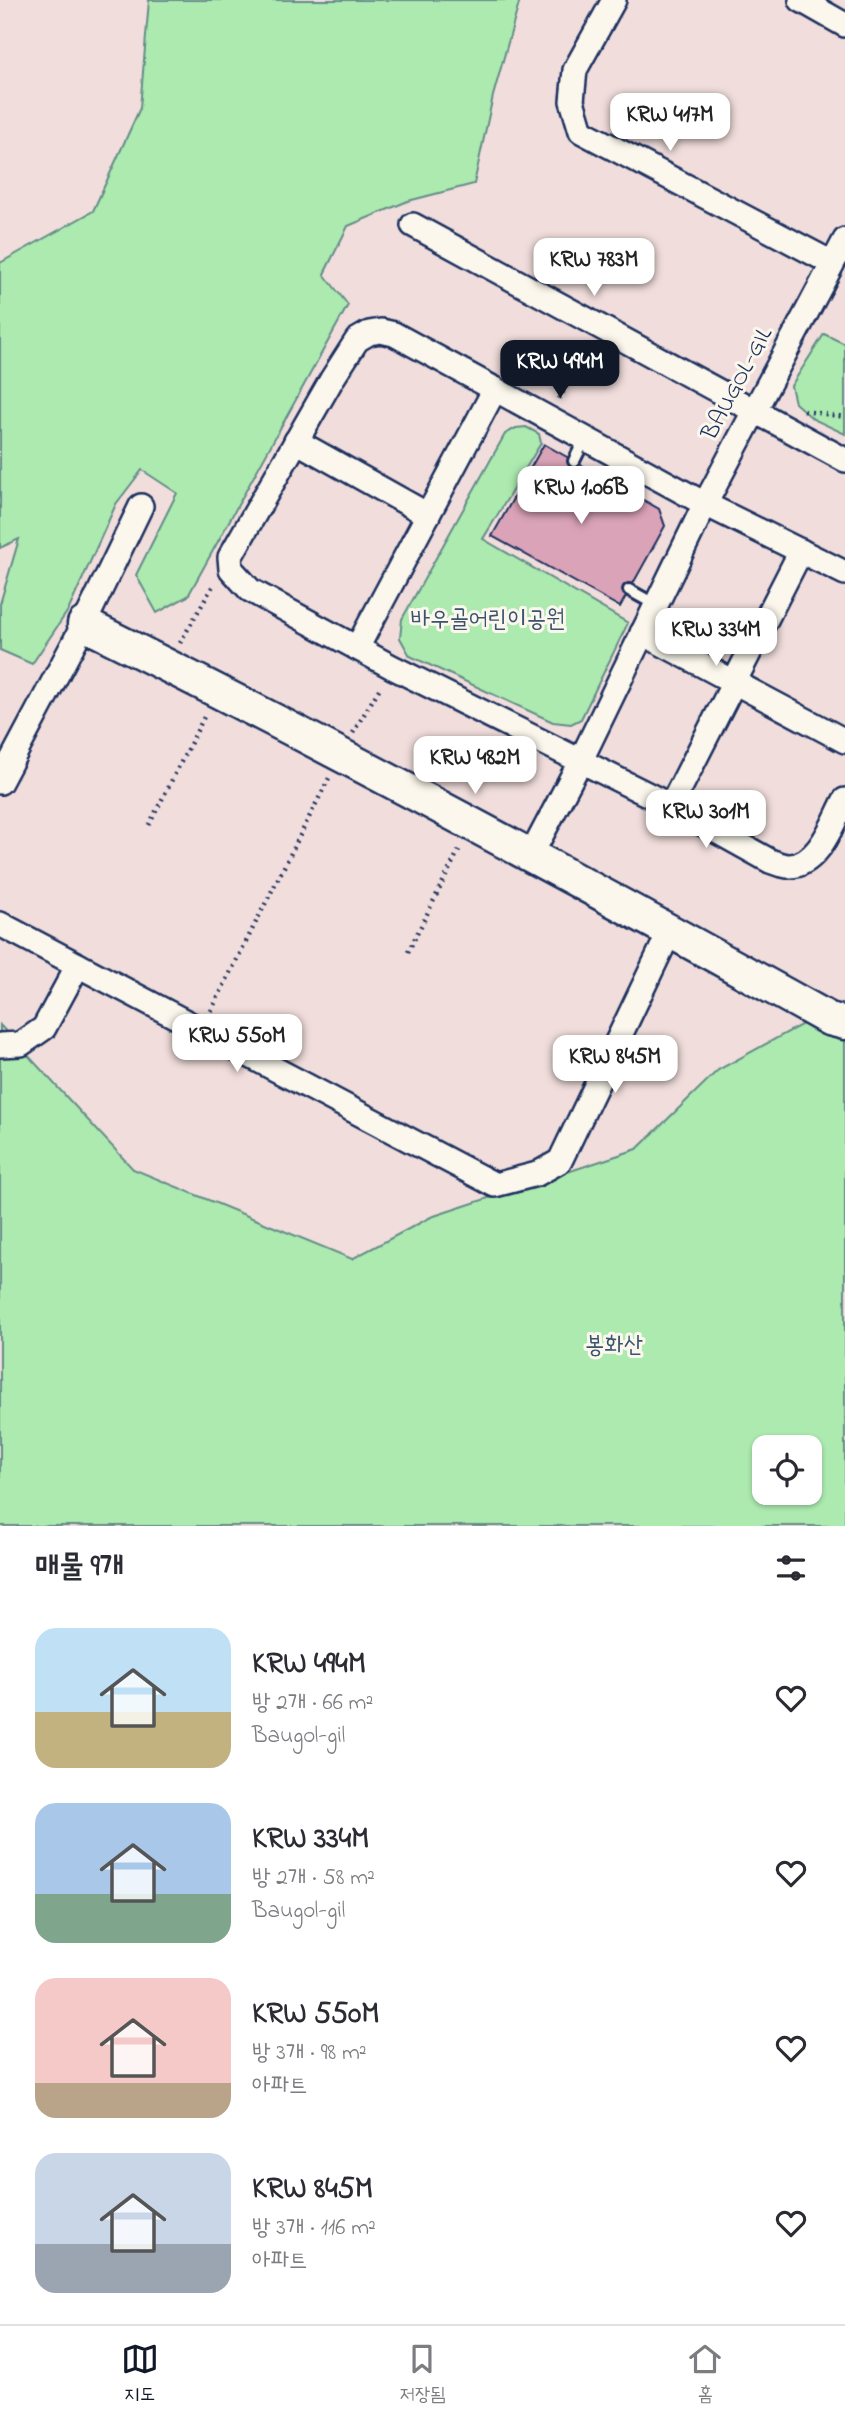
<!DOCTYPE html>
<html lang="ko">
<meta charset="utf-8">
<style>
body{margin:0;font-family:"Indie Flower","Poor Story",sans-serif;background:#f2f2f3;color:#2b2b33;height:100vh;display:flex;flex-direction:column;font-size:26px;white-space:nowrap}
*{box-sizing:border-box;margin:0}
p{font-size:23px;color:#7c7c81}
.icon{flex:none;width:38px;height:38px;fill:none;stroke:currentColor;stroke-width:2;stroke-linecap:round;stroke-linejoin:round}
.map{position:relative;height:1526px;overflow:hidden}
.sheet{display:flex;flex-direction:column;background:#fff;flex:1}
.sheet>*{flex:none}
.buttons{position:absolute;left:752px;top:1435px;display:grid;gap:14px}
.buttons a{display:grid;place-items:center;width:70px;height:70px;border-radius:14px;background:#fff;box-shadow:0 2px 5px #0004;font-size:35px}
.price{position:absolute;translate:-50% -60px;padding:0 16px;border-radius:14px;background:#fff;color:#222;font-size:23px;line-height:46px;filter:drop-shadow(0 2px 4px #0008)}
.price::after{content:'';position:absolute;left:50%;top:42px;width:21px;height:16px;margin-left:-10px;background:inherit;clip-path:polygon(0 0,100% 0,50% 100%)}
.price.on{background:#111827;color:#fff}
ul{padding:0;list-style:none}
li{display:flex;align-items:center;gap:21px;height:175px;padding:0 35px}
li span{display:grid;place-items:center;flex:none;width:196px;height:140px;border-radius:21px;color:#555}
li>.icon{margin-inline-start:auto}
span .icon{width:84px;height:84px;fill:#fffc;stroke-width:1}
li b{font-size:30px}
h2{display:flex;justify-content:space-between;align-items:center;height:84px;padding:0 35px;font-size:30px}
.tabs{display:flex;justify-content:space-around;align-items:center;height:98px;border-top:2px solid #e1e1e2;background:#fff;font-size:19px;color:#7c7c81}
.tabs a{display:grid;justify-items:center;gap:4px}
.tabs .on{color:#111827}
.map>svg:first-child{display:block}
</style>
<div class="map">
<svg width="845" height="1526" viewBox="0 0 845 1526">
<rect width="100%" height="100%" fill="#f1dedc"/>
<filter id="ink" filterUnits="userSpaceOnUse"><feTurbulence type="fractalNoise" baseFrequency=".0143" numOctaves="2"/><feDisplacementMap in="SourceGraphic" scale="14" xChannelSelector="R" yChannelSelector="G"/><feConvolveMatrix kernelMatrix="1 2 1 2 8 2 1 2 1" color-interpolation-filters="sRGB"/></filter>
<g filter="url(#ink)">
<!-- green -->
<g fill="#aceab0" stroke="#648c87" stroke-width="2" fill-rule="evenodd">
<path d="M149 0H520L493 96 474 184 408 201 348 226 324 274 348 305 188 596 157 613 136 575 177 493 142 470 116 504 69 609 32 664 0 650V604L19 539 0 548V263L93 211 140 108Z"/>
<path d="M824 334 845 344V434L813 419 795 403 791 386Z"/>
<path d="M526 427 539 434 541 443 483 539 628 623 581 719 571 724 553 722 410 656 400 638 402 619 505 434 516 428Z"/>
<path d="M810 1020 845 1027V1526H0V1025L133 1169 352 1259 431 1217 637 1149 718 1070ZM765 1447H810V1493H765Z"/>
</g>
<!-- building -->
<path fill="#daa3b8" stroke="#1b2f5e" stroke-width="2" d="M544 444 659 509 665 526 620 607 492 536Z"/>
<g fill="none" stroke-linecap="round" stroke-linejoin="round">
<!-- lane casing -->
<g stroke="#1b2f5e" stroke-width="16">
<g id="lane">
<path d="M574 461 585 439"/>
<path d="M629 590 656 605"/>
</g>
</g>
<!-- street casing -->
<g stroke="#1b2f5e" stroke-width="28">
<g id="street">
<path d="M614 0 575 70 572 101 581 131 832 263"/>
<path d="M801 0 845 25"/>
<path d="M413 225 845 460"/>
<path d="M296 441 428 515"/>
<path d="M845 573 705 504 394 334 381 331 369 333 357 340 332 379 230 557 231 569 250 590 392 667 671 806 770 861C775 863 781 865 787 866 818 868 833 822 845 800"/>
<path d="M642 633 845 741"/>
<path d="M357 648 495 389"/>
<path d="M0 782 84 624 141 506"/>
<path d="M671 806 801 551"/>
<path d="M531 855 580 762 705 504 845 240"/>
<path d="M0 924 495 1185 537 1174 560 1161 670 931"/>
<path d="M0 1045 21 1044 44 1028 78 965"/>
</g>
</g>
<!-- secondary casing -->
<g stroke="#1b2f5e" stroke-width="37">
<path id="secondary" d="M84 624C336 749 583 882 829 1019L845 1023"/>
</g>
<!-- path -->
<g stroke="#1b2f5e" stroke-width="4.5" stroke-dasharray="2 5" stroke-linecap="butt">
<path d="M559 399 589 346"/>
<path d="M804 411 845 417"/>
<path d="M180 643 214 584"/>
<path d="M353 733 381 686"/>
<path d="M149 825 206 713"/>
<path d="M408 952 461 846"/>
<path d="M211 1011 329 778"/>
</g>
<!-- lane -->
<use href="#lane" stroke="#fbf7ec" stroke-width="10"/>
<!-- street -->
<use href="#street" stroke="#fbf7ec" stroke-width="23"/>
<!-- secondary -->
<use href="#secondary" stroke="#fbf7ec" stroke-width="32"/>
</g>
</g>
<g text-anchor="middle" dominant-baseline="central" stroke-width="6" stroke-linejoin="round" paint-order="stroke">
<!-- street labels -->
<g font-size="24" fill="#1b2f5e" stroke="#fbf7ec">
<text transform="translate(738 384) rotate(-62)">BAUGOL-GIL</text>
</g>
<!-- park labels -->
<g font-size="24" fill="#38546e" stroke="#fbf7ec">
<text x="488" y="620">바우골어린이공원</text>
<text x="614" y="1346">봉화산</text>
</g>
</g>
</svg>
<div class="buttons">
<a><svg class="icon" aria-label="locate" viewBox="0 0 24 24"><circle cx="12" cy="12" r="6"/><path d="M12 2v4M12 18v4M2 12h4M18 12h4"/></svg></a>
</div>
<b class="price" style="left:670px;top:153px">KRW 417M</b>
<b class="price" style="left:594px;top:298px">KRW 783M</b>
<b class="price on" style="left:560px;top:400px">KRW 494M</b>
<b class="price" style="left:581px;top:526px">KRW 1.06B</b>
<b class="price" style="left:716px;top:668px">KRW 334M</b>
<b class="price" style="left:475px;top:796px">KRW 482M</b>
<b class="price" style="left:706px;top:850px">KRW 301M</b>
<b class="price" style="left:237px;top:1074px">KRW 550M</b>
<b class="price" style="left:615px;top:1095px">KRW 845M</b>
</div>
<section class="sheet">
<h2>매물 9개<svg class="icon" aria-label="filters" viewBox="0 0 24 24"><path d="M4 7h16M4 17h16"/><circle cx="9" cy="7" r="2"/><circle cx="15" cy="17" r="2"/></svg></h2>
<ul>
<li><span style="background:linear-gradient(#bfe0f5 60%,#c2b280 0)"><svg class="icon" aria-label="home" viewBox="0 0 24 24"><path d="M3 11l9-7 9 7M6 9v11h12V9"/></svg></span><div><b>KRW 494M</b><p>방 2개 · 66 m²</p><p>Baugol-gil</p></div><svg class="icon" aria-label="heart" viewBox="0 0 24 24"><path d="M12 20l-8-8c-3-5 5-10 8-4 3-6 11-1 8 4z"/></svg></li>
<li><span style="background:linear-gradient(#a9c7e8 65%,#7fa58c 0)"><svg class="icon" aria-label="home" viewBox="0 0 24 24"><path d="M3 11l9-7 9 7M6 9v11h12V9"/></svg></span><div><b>KRW 334M</b><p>방 2개 · 58 m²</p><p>Baugol-gil</p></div><svg class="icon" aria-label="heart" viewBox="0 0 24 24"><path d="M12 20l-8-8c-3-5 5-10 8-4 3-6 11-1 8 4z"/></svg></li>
<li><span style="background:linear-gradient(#f6c9c9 75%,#b9a48a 0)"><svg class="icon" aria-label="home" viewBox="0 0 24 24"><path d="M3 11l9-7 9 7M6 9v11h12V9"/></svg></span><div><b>KRW 550M</b><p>방 3개 · 98 m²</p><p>아파트</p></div><svg class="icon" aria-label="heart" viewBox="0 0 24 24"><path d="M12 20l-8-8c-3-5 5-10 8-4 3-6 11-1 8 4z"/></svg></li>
<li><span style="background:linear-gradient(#c9d6e8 65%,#9aa5b1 0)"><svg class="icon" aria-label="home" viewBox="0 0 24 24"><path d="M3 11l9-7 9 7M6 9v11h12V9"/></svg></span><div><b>KRW 845M</b><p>방 3개 · 116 m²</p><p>아파트</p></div><svg class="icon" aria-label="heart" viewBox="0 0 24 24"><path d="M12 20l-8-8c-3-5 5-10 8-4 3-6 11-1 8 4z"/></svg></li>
</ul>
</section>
<nav class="tabs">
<a class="on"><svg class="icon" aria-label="map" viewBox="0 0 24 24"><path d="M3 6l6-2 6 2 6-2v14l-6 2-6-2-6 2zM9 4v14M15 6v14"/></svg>지도</a>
<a><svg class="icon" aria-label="saved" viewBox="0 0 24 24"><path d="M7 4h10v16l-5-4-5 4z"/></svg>저장됨</a>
<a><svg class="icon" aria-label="home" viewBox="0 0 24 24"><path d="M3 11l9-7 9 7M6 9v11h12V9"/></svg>홈</a>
</nav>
